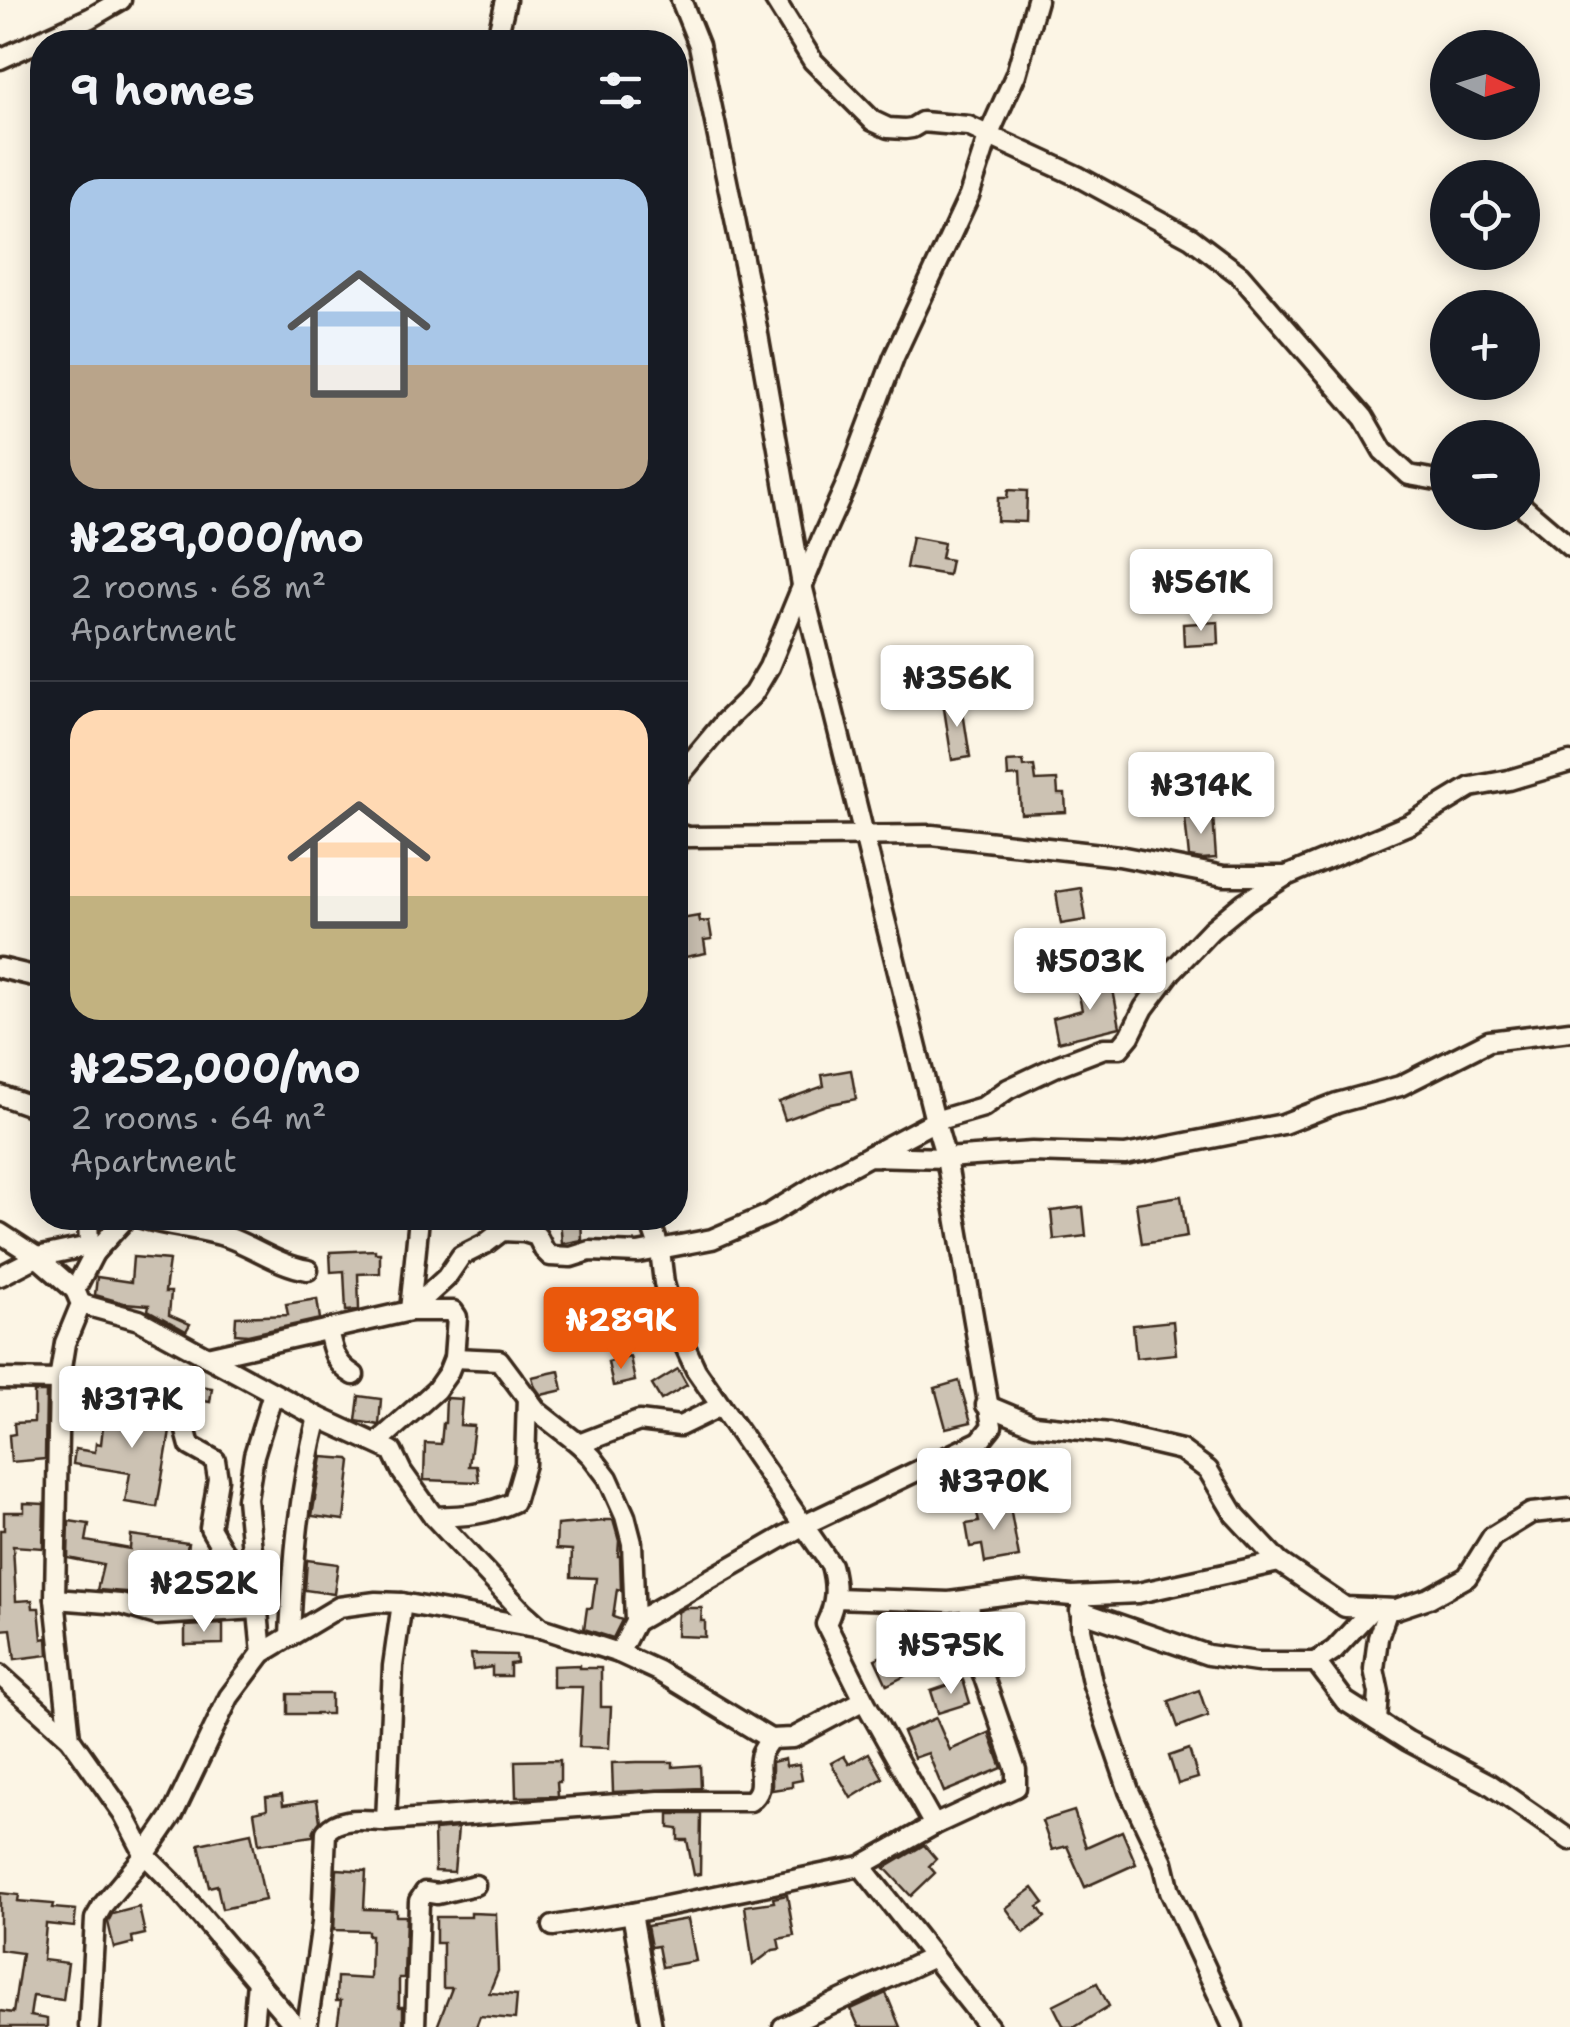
<!DOCTYPE html>
<meta charset="utf-8">
<style>
body{margin:0;font-family:"Shantell Sans",sans-serif;background:#242831;color:#f1f3f6;height:100vh;display:flex;flex-direction:column;font-size:38px;white-space:nowrap}
*{box-sizing:border-box;margin:0}
p{font-size:32px;color:#9ea1a6}
.icon{flex:none;width:55px;height:55px;fill:none;stroke:currentColor;stroke-width:2;stroke-linecap:round;stroke-linejoin:round}
.map{position:relative;flex:1;overflow:hidden}
.panel{position:absolute;left:30px;top:30px;width:658px;height:1200px;display:flex;flex-direction:column;background:#171b24;border-radius:40px;box-shadow:0 5px 25px #0003}
.panel>*{flex:none}
.needle{width:65px;rotate:94deg}
.fabs{position:absolute;left:1430px;top:30px;display:grid;gap:20px}
.fabs a{display:grid;place-items:center;width:110px;height:110px;border-radius:50%;background:#171b24;box-shadow:0 5px 25px #0003;font-size:50px}
.price{position:absolute;translate:-50% -85px;padding:0 22px;border-radius:10px;background:#fff;color:#222;font-size:32px;line-height:65px;filter:drop-shadow(0 2px 5px #0008)}
.price::after{content:'';position:absolute;left:50%;top:60px;width:30px;height:22px;margin-left:-15px;background:inherit;clip-path:polygon(0 0,100% 0,50% 100%)}
.price.on{background:#ea580c;color:#fff}
ul{padding:0;list-style:none}
li{display:grid;align-content:center;gap:20px;height:530px;padding:0 40px}
li+li{border-top:2px solid #363941}
li span{display:grid;place-items:center;height:310px;border-radius:30px;color:#555}
li>.icon{margin-inline-start:auto}
span .icon{width:180px;height:180px;fill:#fffc;stroke-width:1}
li b{font-size:42px}
h2{display:flex;justify-content:space-between;align-items:center;height:120px;padding:0 40px;font-size:42px}
.map>svg:first-child{display:block}
</style>
<div class="map">
<svg width="1570" height="2027" viewBox="0 0 1570 2027">
<rect width="100%" height="100%" fill="#fcf5e5"/>
<filter id="ink" filterUnits="userSpaceOnUse"><feTurbulence type="fractalNoise" baseFrequency=".01" numOctaves="2"/><feDisplacementMap in="SourceGraphic" scale="20" xChannelSelector="R" yChannelSelector="G"/><feConvolveMatrix kernelMatrix="1 2 1 2 8 2 1 2 1" color-interpolation-filters="sRGB"/></filter>
<g filter="url(#ink)">
<!-- building -->
<g fill="#ccc2b3" stroke="#3b2a1e" stroke-width="2.5">
<path d="M1008 490 1027 491 1026 522 997 521 998 498H1007Z"/>
<path d="M912 537 944 543 941 558 951 560 948 575 906 568Z"/>
<path d="M1218 622 1219 644 1184 646 1183 624Z"/>
<path d="M928 653 930 667 940 666 945 700 906 705 899 657Z"/>
<path d="M961 699 970 757 952 760 943 702Z"/>
<path d="M1023 761 1024 767 1034 766 1036 781 1057 780 1058 794H1065L1066 812 1021 814 1019 776 1008 777 1007 762Z"/>
<path d="M1213 816 1216 858 1202 859 1189 857 1185 818Z"/>
<path d="M1081 888 1086 920 1061 924 1056 892Z"/>
<path d="M699 916 700 922 709 921 712 939 704 940 706 953 675 959V920Z"/>
<path d="M1111 979 1120 1027 1058 1042 1053 1018 1082 1010 1077 986Z"/>
<path d="M851 1070 856 1099 826 1105 785 1120 779 1102 824 1086 822 1075Z"/>
<path d="M1181 1196 1187 1237 1142 1244 1136 1203Z"/>
<path d="M1083 1207 1086 1236 1054 1240 1051 1211Z"/>
<path d="M581 1218 582 1240 562 1244 560 1219Z"/>
<path d="M375 1250V1253H380V1273L358 1274 359 1310 346 1311 344 1271 331 1272 330 1252Z"/>
<path d="M133 1257 169 1260 165 1292H171L169 1315 190 1324 186 1331 148 1310 149 1305 124 1303 95 1295 97 1277 131 1282Z"/>
<path d="M317 1299 320 1319 248 1335 235 1334 236 1317 288 1315 286 1304Z"/>
<path d="M1173 1321 1176 1354 1136 1358 1133 1325Z"/>
<path d="M630 1357 635 1381 613 1386 608 1362Z"/>
<path d="M678 1369 687 1385 661 1400 652 1385Z"/>
<path d="M559 1371 563 1390 541 1395 535 1387 532 1377Z"/>
<path d="M959 1381 971 1422 946 1428 935 1388Z"/>
<path d="M188 1384 212 1388 210 1402 192 1399 190 1409 170 1404 174 1385 187 1389Z"/>
<path d="M34 1392H46L45 1459 11 1462 9 1435 15 1434 14 1423 34 1422Z"/>
<path d="M359 1396 381 1399 379 1425 356 1421Z"/>
<path d="M446 1398 462 1399 460 1425 474 1426 469 1466H477L479 1482 424 1480 425 1443 441 1444 443 1423H445Z"/>
<path d="M118 1399 141 1402 139 1415 172 1420 157 1507 125 1502 130 1473 73 1464 75 1449 95 1452 96 1443 101 1444 104 1417 116 1418Z"/>
<path d="M322 1457 349 1459 351 1461 344 1520 312 1516Z"/>
<path d="M1044 1462 1048 1486 1013 1492 1009 1468Z"/>
<path d="M1009 1502 1019 1557 985 1563 982 1545 970 1547 966 1524 979 1522 976 1509Z"/>
<path d="M24 1503 44 1504 43 1548 13 1546 16 1601 32 1600 33 1608H39L42 1639 47 1638 48 1655 15 1659 11 1629 0 1630V1530H4V1512H24Z"/>
<path d="M604 1520H613L619 1541 618 1556H620L621 1590 617 1589 613 1617 622 1620 613 1638 584 1629 587 1608H592L596 1578 571 1577 572 1550 556 1549 557 1525 604 1521Z"/>
<path d="M69 1521 89 1524 86 1541 130 1549 131 1535 188 1543 185 1563 193 1564 192 1579H187L186 1586 167 1585V1595L97 1590 103 1565 68 1558Z"/>
<path d="M307 1560 338 1564 334 1594 305 1590Z"/>
<path d="M685 1608H702L701 1621H705V1637L677 1636 678 1612Z"/>
<path d="M223 1624V1644L185 1645V1626Z"/>
<path d="M901 1647 913 1672 887 1685 875 1659Z"/>
<path d="M471 1654 516 1655 517 1663 510 1664V1676H492V1667L473 1670Z"/>
<path d="M579 1665V1668H601V1707H611L609 1748 579 1747 582 1687H553V1666Z"/>
<path d="M963 1680 970 1703 938 1713 931 1691Z"/>
<path d="M1199 1690 1208 1716 1178 1727 1169 1701Z"/>
<rect x="288" y="1694" width="43" height="20"/>
<path d="M936 1718 950 1750 989 1733 1002 1768 944 1792 928 1753 914 1758 903 1732Z"/>
<path d="M1189 1749 1198 1778 1178 1784 1169 1756Z"/>
<path d="M869 1753 883 1778 851 1798 831 1763 844 1756 849 1764Z"/>
<path d="M785 1759 786 1766 799 1764 802 1780 792 1782V1787L772 1790V1762Z"/>
<path d="M560 1760V1782H557L558 1796 516 1797 515 1761Z"/>
<path d="M637 1762H673V1767L700 1765 701 1788 613 1792 612 1763Z"/>
<path d="M282 1795 283 1805 317 1800 320 1821 314 1830 313 1836 259 1844 254 1812 267 1809 266 1797Z"/>
<path d="M1074 1811 1086 1847 1122 1831 1136 1864 1085 1887 1067 1846 1052 1850 1042 1821Z"/>
<path d="M669 1814H701L700 1874 694 1875 687 1840H678V1829L669 1828Z"/>
<path d="M458 1828 454 1872 435 1871 434 1830Z"/>
<path d="M251 1833 265 1900 222 1909 217 1885 209 1887 199 1844Z"/>
<path d="M924 1845 936 1859 929 1866 935 1873 911 1896 885 1868Z"/>
<path d="M337 1869 366 1871 364 1909 396 1910V1916H406L404 1978H399V2007H403V2027H337L341 2001H336L337 1977 370 1979 371 1935H368V1931L334 1930Z"/>
<path d="M1033 1888 1044 1903 1038 1907 1045 1917 1024 1933 1006 1908Z"/>
<path d="M0 1893 19 1895 18 1901 53 1904 52 1908 76 1910 74 1927 46 1924 43 1960 68 1963 63 2000 33 1996 30 2016 47 2019V2027H0V2011L13 2013 22 1953 0 1950Z"/>
<path d="M787 1895 794 1936 778 1939 780 1949 773 1950 753 1965 745 1906 774 1902 773 1898Z"/>
<path d="M139 1907 145 1934 132 1937 133 1943 114 1948 108 1922 112 1914Z"/>
<path d="M471 1913 496 1914 498 1971 489 1993 517 1995 515 2019 480 2016 476 2027H437L452 1988H443V1943H436V1917H471Z"/>
<path d="M688 1919 696 1961 662 1967 658 1946 651 1947 647 1926Z"/>
<path d="M1097 1983 1109 2006 1075 2027H1064L1053 2005Z"/>
<path d="M886 1993 900 2027H859L851 2009Z"/>
</g>
<g fill="none" stroke-linecap="round" stroke-linejoin="round">
<!-- street casing -->
<g stroke="#3b2a1e" stroke-width="25">
<g id="street">
<path d="M775 0 813 61 873 121 888 128 905 129 912 128 922 122 968 126 1077 176 1191 238 1240 275 1364 418 1383 451 1409 475 1448 482"/>
<path d="M496 42 506 0"/>
<path d="M0 59 90 18 121 0"/>
<path d="M1522 506 1570 547"/>
<path d="M675 781 725 721 753 694 769 667 822 538 845 487 894 357 969 196 989 134 1016 74 1037 0"/>
<path d="M675 833 688 837 932 835 1119 856 1224 876H1286"/>
<path d="M0 968 42 978"/>
<path d="M0 1095 42 1110"/>
<path d="M871 1155 935 1121 983 1107 1008 1089 1057 1066 1104 1048H1120L1130 1036 1144 1008 1171 972 1211 930 1245 902 1286 876 1410 824 1471 787 1509 780 1570 762"/>
<path d="M88 1218 89 1246 94 1253"/>
<path d="M142 1218C170 1227 199 1228 227 1237 255 1247 278 1265 308 1270"/>
<path d="M419 1218 410 1311 446 1278 461 1256 485 1244 502 1231 524 1232 537 1236 544 1250 550 1256 571 1257 590 1251 638 1253 712 1239 768 1215 828 1178 869 1156 946 1158 1032 1152 1125 1155 1283 1124 1337 1103 1400 1086 1489 1041 1570 1031"/>
<path d="M649 1218 660 1250 664 1283 676 1327 696 1370 831 1565C837 1587 836 1603 826 1624L864 1700 934 1825"/>
<path d="M0 1233 37 1257 75 1290"/>
<path d="M0 1276 37 1257 89 1246"/>
<path d="M81 1304 139 1320 318 1417 392 1451 402 1472 434 1517 522 1611 541 1628 619 1653 658 1671 770 1739 793 1738 864 1700"/>
<path d="M328 1329C332 1350 335 1364 354 1375"/>
<path d="M207 1357 410 1311H453L457 1317 454 1358 448 1373 436 1390 377 1443"/>
<path d="M454 1358 499 1360 537 1411 579 1444 592 1457 608 1478 625 1516 632 1543 635 1622 619 1653"/>
<path d="M0 1379 59 1380"/>
<path d="M986 1405 1034 1425 1109 1433 1181 1450 1208 1470 1235 1515 1279 1562 1345 1607 1396 1609 1429 1598 1467 1577 1492 1537 1531 1513 1570 1509"/>
<path d="M579 1444 639 1421 680 1426 721 1406"/>
<path d="M434 1517C463 1516 487 1515 514 1502L525 1464 527 1397"/>
<path d="M1081 1596V1629L1092 1682 1129 1791 1163 1862 1170 1891 1233 2027"/>
<path d="M835 1598 949 1602 1026 1592 1072 1596 1138 1593 1279 1562"/>
<path d="M55 1599 120 1604 157 1615 257 1609 210 1528 218 1479 215 1460 190 1446 186 1431"/>
<path d="M1080 1611 1208 1655 1257 1662H1316L1345 1701 1408 1741 1488 1783 1570 1840"/>
<path d="M635 1622 804 1525 980 1441 992 1426 946 1158 935 1121 802 585 755 317 699 45 681 0"/>
<path d="M290 1637C293 1562 299 1490 318 1417"/>
<path d="M262 1653 247 1499 254 1455 273 1393"/>
<path d="M1316 1662 1334 1650 1373 1608"/>
<path d="M0 1675 70 1738 123 1813 145 1855 171 1881 296 2027"/>
<path d="M1377 1721 1379 1693 1374 1669 1378 1638 1388 1609"/>
<path d="M70 1738 55 1599 59 1380 65 1343 81 1304 75 1290 94 1253 126 1218"/>
<path d="M386 1821 393 1666 402 1603"/>
<path d="M861 1866 989 2027"/>
<path d="M632 1913 652 2027"/>
<path d="M553 1926 632 1913 861 1866 934 1825 1016 1787V1770L980 1666 968 1600"/>
<path d="M89 2027 95 1919 103 1905 145 1855 173 1814 229 1697 262 1653 339 1607 376 1602 402 1603 540 1628"/>
<path d="M253 2027 257 1981"/>
<path d="M307 2027 322 1923 326 1832C340 1815 366 1821 386 1821L659 1801H750C768 1789 755 1771 761 1754 763 1749 767 1744 770 1739"/>
<path d="M415 2027 419 1901 425 1892 437 1894 475 1885"/>
<path d="M783 2027 933 1957"/>
</g>
</g>
<!-- street -->
<use href="#street" stroke="#fcf5e5" stroke-width="18"/>
</g>
</g>
</svg>
<div class="fabs">
<a><svg class="needle" viewBox="-14 -14 28 28"><path d="M0-13l5 13h-10z" fill="#e53935"/><path d="M0 13l5-13h-10z" fill="#9ea1a6"/></svg></a>
<a><svg class="icon" aria-label="locate" viewBox="0 0 24 24"><circle cx="12" cy="12" r="6"/><path d="M12 2v4M12 18v4M2 12h4M18 12h4"/></svg></a>
<a>+</a>
<a>−</a>
</div>
<b class="price" style="left:1201px;top:634px">₦561K</b>
<b class="price" style="left:957px;top:730px">₦356K</b>
<b class="price" style="left:1201px;top:837px">₦314K</b>
<b class="price" style="left:1090px;top:1013px">₦503K</b>
<b class="price on" style="left:621px;top:1372px">₦289K</b>
<b class="price" style="left:132px;top:1451px">₦317K</b>
<b class="price" style="left:994px;top:1533px">₦370K</b>
<b class="price" style="left:204px;top:1635px">₦252K</b>
<b class="price" style="left:951px;top:1697px">₦575K</b>
<section class="panel">
<h2>9 homes<svg class="icon" aria-label="filters" viewBox="0 0 24 24"><path d="M4 7h16M4 17h16"/><circle cx="9" cy="7" r="2"/><circle cx="15" cy="17" r="2"/></svg></h2>
<ul>
<li><span style="background:linear-gradient(#a9c7e8 60%,#b9a48a 0)"><svg class="icon" aria-label="home" viewBox="0 0 24 24"><path d="M3 11l9-7 9 7M6 9v11h12V9"/></svg></span><div><b>₦289,000/mo</b><p>2 rooms · 68 m²</p><p>Apartment</p></div></li>
<li><span style="background:linear-gradient(#ffd9b3 60%,#c2b280 0)"><svg class="icon" aria-label="home" viewBox="0 0 24 24"><path d="M3 11l9-7 9 7M6 9v11h12V9"/></svg></span><div><b>₦252,000/mo</b><p>2 rooms · 64 m²</p><p>Apartment</p></div></li>
</ul>
</section>
</div>
